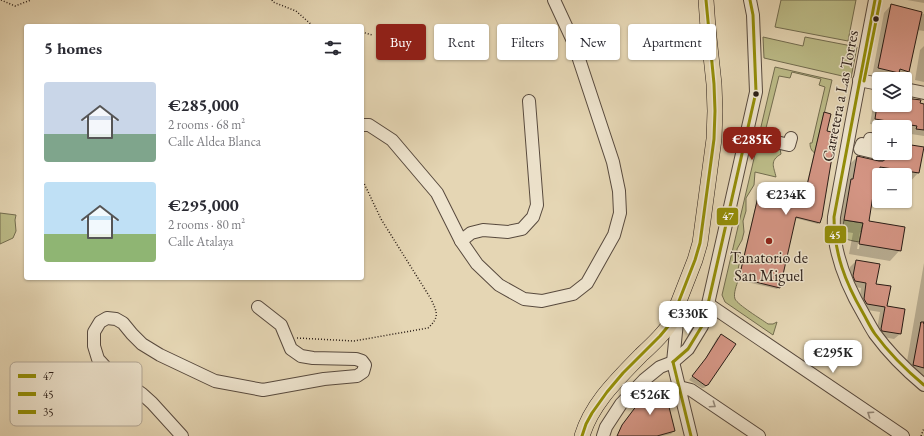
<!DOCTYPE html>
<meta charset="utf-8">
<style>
body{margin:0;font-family:"EB Garamond",serif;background:#f7f7f7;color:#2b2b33;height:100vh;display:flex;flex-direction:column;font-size:15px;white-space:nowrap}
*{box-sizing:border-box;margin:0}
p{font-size:13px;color:#7c7c81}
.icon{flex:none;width:22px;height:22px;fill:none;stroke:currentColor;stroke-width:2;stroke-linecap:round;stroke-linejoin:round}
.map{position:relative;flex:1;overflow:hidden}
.details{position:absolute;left:24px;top:24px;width:340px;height:256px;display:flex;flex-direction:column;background:#fff;border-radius:4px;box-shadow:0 1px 3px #0004}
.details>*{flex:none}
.top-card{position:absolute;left:376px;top:24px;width:380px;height:36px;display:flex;gap:8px}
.tools{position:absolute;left:872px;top:72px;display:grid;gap:8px}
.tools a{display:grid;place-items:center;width:40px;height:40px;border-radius:4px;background:#fff;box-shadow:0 1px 3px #0004;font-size:20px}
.price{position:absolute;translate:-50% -34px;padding:0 9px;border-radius:8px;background:#fff;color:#222;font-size:13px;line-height:26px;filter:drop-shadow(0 1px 2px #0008)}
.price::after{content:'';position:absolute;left:50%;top:24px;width:12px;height:9px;margin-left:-6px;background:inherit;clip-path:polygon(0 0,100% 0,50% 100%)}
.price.on{background:#8f2418;color:#fff}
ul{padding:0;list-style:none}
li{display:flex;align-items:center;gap:12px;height:100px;padding:0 20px}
li span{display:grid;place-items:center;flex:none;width:112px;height:80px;border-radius:4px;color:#555}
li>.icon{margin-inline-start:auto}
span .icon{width:48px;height:48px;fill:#fffc;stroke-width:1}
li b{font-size:17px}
h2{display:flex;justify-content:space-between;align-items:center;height:48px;padding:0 20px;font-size:17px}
.tag{padding:0 14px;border-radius:4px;background:#fff;box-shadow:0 1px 3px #0004;font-size:14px;line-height:36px}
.tag.on{background:#8f2418;color:#fff}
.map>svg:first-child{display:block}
</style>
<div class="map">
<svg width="924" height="436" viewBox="0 0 924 436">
<rect width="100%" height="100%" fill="#e5d6b4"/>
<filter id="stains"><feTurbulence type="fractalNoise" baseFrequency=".005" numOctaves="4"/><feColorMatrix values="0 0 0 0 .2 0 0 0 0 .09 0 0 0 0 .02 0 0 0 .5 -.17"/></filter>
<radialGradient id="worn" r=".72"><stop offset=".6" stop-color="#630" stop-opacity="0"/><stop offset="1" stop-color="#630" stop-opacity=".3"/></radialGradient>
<!-- green -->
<g fill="#bcbc88" stroke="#726c4f">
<path d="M781 0H856L848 41 775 27Z"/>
<path d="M763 37 803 46 805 37 857 47 851 78 764 58Z"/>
<path d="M775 67 832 80 815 153C811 151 810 147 810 143H812L825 87 819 85 821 79 792 72 790 78 779 76 765 132 760 131Z"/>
<path d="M762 146 780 149 781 154C769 161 774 167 776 177L755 172 754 185 746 198V211L743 221 744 232 742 240 737 249V253L740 260 736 279 738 280C737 285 733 293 735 299 738 305 761 319 768 324H773L777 322 773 335 725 302 722 295 756 150 758 152H762L764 149Z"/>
<path d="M0 213 16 215 15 220 16 231 13 238 0 244Z"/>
<path d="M844 220 863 223 859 242C841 239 841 238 844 220Z"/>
</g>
<!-- shadow -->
<g fill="#0003" fill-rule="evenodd">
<path d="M907 0H924V3Z"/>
<path d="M891 5 924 14V31L917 30 908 71 901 78 894 76 892 79H888L872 76 884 13Z"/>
<path d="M924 46V82L915 80 920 50Z"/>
<path d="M879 95V105H905V99L924 105V136L911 134 912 131 905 130V127H887L870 124 874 100Z"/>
<path d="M824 113 826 132 819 222 818 224 795 218 779 287 777 289 738 280 760 187 761 185 804 195 823 115Z"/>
<path d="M905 145 923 147 918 173 908 184 905 183V175H879V179H877V183L874 186 868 222 900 250 890 261 849 254 853 233 834 230 846 168 857 157 878 162 877 160 874 157 879 153H905ZM860 232H862L859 249H857Z"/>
<path d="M856 261 875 285 886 307 904 310 900 334 894 339 877 336 876 335 880 312 861 309 859 305 861 288 850 286 848 282 850 267Z"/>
<path d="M924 263V376L905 373Z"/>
<path d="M721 335 707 385 704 388H702L689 380 703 363 717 338Z"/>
<path d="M631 413 674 431 671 434 662 436H617L620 429Z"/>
</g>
<!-- building -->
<g fill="#d49584" stroke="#291c16">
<path d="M891 4 922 12 909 72 900 69 899 73 878 68Z"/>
<path d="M905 98 921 100 920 103 924 104V130L916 129 917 126 875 119 877 105H905Z"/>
<path d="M824 112 831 114 827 131 836 133 822 217 820 223 796 217 780 288 739 278 761 184 805 194Z"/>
<path d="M905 144 924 147 919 173 880 167 878 183H875L869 221 905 227 901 251 859 244 863 223 844 220 851 179H853L857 156 879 161H883L887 158 888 153H905Z"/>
<path d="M856 260 880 264 876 284 891 286 887 306 905 309 901 334 882 331 881 329 885 307 867 304 864 299 866 283 855 281 853 276Z"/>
<path d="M921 322H924V368L913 365Z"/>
<path d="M721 334 736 344 708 385H707L706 386 692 376 706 358Z"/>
<path d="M659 384 662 385 664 387 675 431 657 436H617L622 425 634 409 646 395Z"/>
</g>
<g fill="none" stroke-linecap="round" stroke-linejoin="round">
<!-- minor casing -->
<g stroke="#584a3e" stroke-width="14">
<g id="minor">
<path d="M875 0 851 125 834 217C832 251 847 286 864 315 868 322 871 328 875 334 889 353 906 370 924 385"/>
<path d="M859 80 879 84"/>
<path d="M905 89 924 93"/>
<path d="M362 125H369L392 140 437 193 461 241 477 264 499 285 524 299 542 301 573 294 587 283 614 235 620 213 619 191 613 162 573 41 554 0"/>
<path d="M746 135 789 145 791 138"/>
<path d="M879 140 870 139 869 143 864 145 862 144 860 149 881 154V153"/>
<path d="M461 241 471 233 483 230 508 232 522 229 533 217 537 205 529 101"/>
<path d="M708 304 903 436"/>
<path d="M678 312 673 362 691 436"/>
<path d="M679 387 691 390 759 436"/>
<path d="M182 436 152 403 142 394 108 370 98 359 94 346V332L100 322 107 318 116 319 123 323 132 334 142 344 160 355 215 381 263 390 324 379 357 376 363 372 365 365 362 361 356 359 313 358 301 356 291 349 281 325 258 307"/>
<path d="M603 436 606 427 621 404 644 380 660 367 673 362 688 349 702 326 708 304 756 92 753 15 750 0"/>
</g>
</g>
<!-- major casing -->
<g stroke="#291c16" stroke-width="16">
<path id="major" d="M582 436C592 403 618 379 641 355 652 345 662 336 670 324L695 260 700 243 714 139 715 111 714 84 708 28 706 0"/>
</g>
<!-- path -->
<g stroke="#291c16" stroke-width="1.5" stroke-dasharray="1 2" stroke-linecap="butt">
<path d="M1 0 15 6 31 0"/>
<path d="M272 0 273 2 296 11 313 26"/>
<path d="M362 32 372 35"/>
<path d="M920 323H924"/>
<path d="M297 338 354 341 428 328C440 317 437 312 431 299L381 219 362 179"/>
<path d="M921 436 924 428"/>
</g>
<!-- minor -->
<use href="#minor" stroke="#eee4ce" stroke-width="12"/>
<!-- major -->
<use href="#major" stroke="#e5d6b4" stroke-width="15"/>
<!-- bus-1 casing -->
<g stroke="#eee4ce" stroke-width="6">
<g id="bus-1">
<path d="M673 362 688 349 702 326 708 304 756 92 753 15 750 0"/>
<path d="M673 362 691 436"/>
<path d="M582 436 586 424 592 413 607 392 623 373 660 336 670 324 695 260 700 243 714 139 715 111 714 84 706 0"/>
</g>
</g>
<!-- bus-2 casing -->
<g stroke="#eee4ce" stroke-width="6">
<path id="bus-2" d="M875 0 834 217C834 253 845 282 863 313 867 320 870 327 875 334 889 353 906 370 924 385"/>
</g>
<!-- bus-3 casing -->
<g stroke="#eee4ce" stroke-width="6">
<path id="bus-3" d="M864 81 880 1"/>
</g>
<!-- bus-1 -->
<use href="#bus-1" stroke="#938e08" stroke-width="3"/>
<!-- bus-2 -->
<use href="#bus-2" stroke="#938e08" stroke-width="3"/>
<!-- bus-3 -->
<use href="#bus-3" stroke="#938e08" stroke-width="3"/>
</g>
<!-- one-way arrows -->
<defs><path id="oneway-chevron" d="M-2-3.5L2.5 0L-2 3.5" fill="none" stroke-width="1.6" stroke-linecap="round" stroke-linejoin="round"/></defs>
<g stroke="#958a7b">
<use href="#oneway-chevron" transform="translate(713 405) rotate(34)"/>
<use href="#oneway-chevron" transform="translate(870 414) rotate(-146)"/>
</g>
<!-- markers -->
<g fill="#291c16" stroke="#eee4ce" stroke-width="1.5">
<circle cx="876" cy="19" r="3.5"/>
<circle cx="756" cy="94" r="3.5"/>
</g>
<circle fill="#8f2418" stroke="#eee4ce" stroke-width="1.5" cx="769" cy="241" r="4"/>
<g text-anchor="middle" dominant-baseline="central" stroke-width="3" stroke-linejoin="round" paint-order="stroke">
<!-- street labels -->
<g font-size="16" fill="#291c16" stroke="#eee4ce">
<text transform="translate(840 96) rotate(-79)">Carretera a Las Torres</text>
</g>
<!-- poi labels -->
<g font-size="16" fill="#291c16" stroke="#eee4ce">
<text x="769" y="257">Tanatorio de<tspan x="769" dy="18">San Miguel</tspan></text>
</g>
</g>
<!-- legend -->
<rect x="10" y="362" width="132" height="64" rx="6" fill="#eee4ce" stroke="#b3a897" stroke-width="1"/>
<rect x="18" y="374" width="18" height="4" fill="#938e08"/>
<rect x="18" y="392" width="18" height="4" fill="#938e08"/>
<rect x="18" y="410" width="18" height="4" fill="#938e08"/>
<g font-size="11" fill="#291c16">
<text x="43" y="380">47</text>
<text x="43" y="398">45</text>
<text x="43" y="416">35</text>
</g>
<g stroke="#eee4ce" stroke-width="1.5">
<rect x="716" y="207" width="23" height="19" rx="4" fill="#938e08"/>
<rect x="824" y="225" width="23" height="19" rx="4" fill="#938e08"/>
</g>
<g font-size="11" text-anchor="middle" font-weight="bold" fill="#fff">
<text x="728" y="220">47</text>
<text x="835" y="239">45</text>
</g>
<rect width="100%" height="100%" filter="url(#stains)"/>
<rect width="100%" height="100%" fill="url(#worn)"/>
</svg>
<div class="tools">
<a><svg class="icon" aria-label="layers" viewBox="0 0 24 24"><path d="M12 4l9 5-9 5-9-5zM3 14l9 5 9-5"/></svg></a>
<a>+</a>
<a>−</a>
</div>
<b class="price on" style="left:752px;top:161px">€285K</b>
<b class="price" style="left:786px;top:216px">€234K</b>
<b class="price" style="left:688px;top:335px">€330K</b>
<b class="price" style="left:833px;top:374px">€295K</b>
<b class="price" style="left:650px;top:416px">€526K</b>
<div class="top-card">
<a class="tag on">Buy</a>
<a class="tag">Rent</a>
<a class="tag">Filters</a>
<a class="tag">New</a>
<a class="tag">Apartment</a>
</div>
<section class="details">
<h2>5 homes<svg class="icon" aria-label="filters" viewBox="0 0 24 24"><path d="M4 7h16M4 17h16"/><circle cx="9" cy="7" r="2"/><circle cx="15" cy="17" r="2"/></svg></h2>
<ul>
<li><span style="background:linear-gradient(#c9d6e8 65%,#7fa58c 0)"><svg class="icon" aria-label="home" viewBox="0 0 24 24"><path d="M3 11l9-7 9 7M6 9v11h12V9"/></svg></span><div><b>€285,000</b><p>2 rooms · 68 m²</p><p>Calle Aldea Blanca</p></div></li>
<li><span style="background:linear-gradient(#bfe0f5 65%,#8fb573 0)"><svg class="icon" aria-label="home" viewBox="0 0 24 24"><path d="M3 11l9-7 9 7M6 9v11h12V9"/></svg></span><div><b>€295,000</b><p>2 rooms · 80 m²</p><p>Calle Atalaya</p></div></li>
</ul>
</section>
</div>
